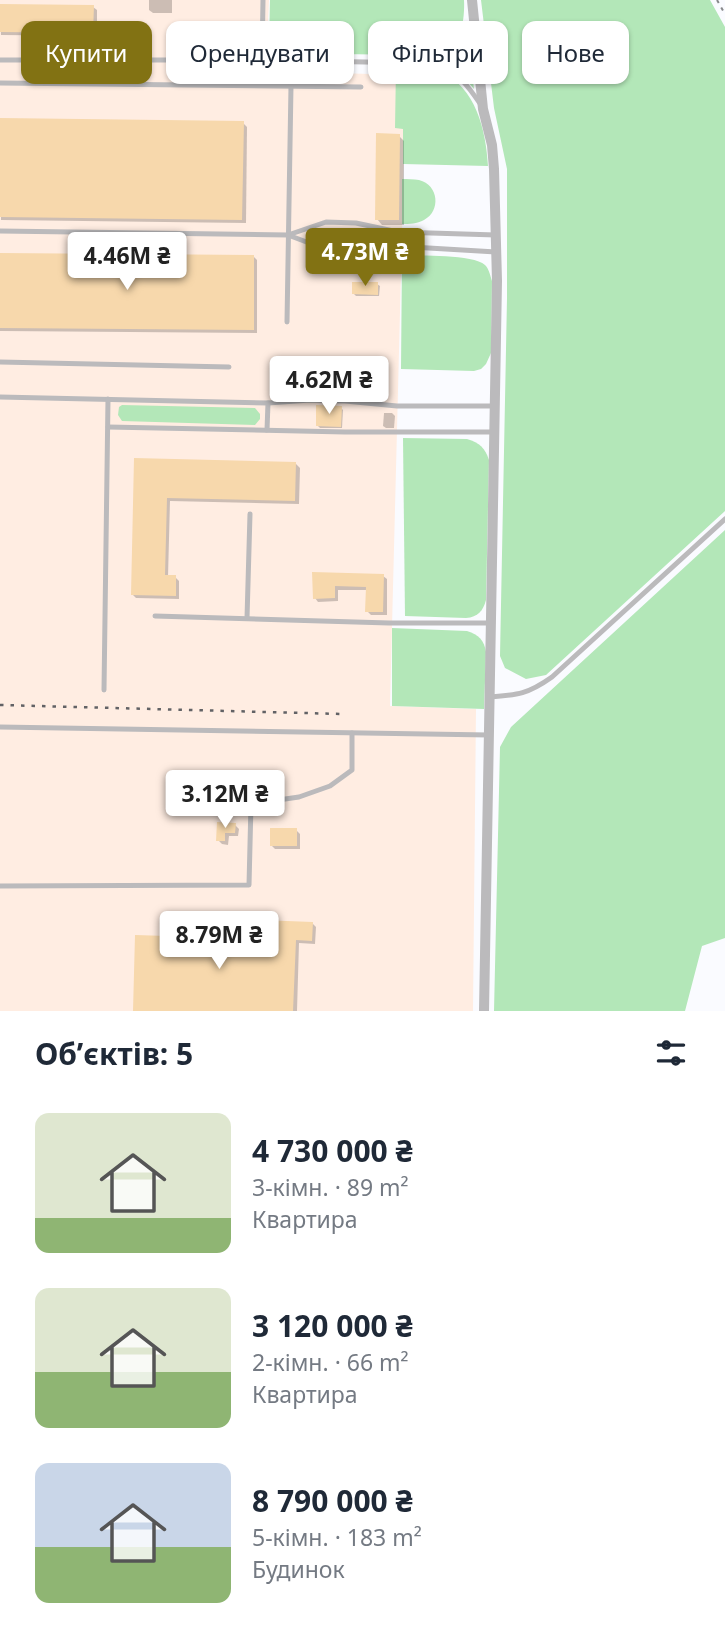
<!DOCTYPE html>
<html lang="uk">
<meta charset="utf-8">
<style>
body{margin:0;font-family:"Noto Sans",sans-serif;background:#f6f6f7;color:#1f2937;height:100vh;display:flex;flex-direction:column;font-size:26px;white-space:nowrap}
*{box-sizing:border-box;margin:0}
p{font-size:23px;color:#747a83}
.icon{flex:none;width:38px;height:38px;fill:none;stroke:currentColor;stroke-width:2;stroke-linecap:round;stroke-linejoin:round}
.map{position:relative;height:1011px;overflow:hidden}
.sheet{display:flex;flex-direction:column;background:#fff;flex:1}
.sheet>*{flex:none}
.hud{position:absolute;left:21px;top:21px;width:684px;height:63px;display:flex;gap:14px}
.price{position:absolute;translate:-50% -60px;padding:0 16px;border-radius:7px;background:#fff;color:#222;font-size:23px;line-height:46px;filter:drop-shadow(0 2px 4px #0008)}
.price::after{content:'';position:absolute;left:50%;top:42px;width:21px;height:16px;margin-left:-10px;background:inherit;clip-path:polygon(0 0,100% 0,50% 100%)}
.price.on{background:#827213;color:#fff}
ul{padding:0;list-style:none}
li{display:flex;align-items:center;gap:21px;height:175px;padding:0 35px}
li span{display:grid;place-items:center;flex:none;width:196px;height:140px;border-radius:14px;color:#555}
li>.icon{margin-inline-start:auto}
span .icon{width:84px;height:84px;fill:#fffc;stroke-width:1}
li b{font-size:30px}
h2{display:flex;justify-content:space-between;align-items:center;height:84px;padding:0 35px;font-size:30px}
.pill{padding:0 24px;border-radius:14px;background:#fff;box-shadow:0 2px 5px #0004;font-size:24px;line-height:63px}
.pill.on{background:#827213;color:#fff}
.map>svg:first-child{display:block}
</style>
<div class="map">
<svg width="725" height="1011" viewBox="0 0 725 1011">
<rect width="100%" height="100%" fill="#fafbff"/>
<!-- industrial -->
<path fill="#ffede2" d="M0 0H269L266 71 406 75 390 706 476 709 473 1011H0Z"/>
<!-- green -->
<g fill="#b3e7b8">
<path d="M270 0H464C465 18 461 49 443 58 432 63 417 57 406 56 363 53 319 55 277 54L271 50 269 44Z"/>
<path d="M481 0H710L725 27V511L546 675 526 679 505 668 500 656 507 298V169L494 108Z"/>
<path d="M468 40 474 89 462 75 449 65 459 56Z"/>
<path d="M396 67C410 67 427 66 440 72 476 86 486 131 488 166L403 164V129L395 128Z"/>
<path d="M402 179C407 179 414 179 419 180 439 185 441 211 424 220 417 224 409 224 402 224Z"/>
<path d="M402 255C420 256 473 254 485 265 489 269 490 275 492 281L491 353 486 364 481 369 474 371 401 369Z"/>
<path d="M122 405 255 408 260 414V419L255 425 122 421 118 415 119 407Z"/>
<path d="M403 438 467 439C480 443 485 448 489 460L486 600C483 611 478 617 466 618L405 616Z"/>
<path d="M725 530V938L702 946 685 1011H494L500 747 511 727Z"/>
<path d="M392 628 467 631C479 635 484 640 486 652L484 709 392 706Z"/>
</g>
<!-- shadow -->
<g fill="#0003">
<path d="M149 0H172V13H153L149 10Z"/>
<path d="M0 6 93 7 97 10V36L1 35Z"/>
<path d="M0 120 243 123 247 127 246 223 1 220Z"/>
<path d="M399 136 404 141V225H382L377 219Z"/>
<path d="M0 255 253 256 257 260V333L0 331Z"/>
<path d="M377 284 380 286 379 296H356L354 294Z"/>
<path d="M341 408 343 410 342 428H320L317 425Z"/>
<path d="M384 413H392L395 416 394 428H386L383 426Z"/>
<path d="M136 460 296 464 300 468 299 504 170 501 168 577H175L179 581V599L136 598 132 594Z"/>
<path d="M314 574 383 576 387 579V615H371L367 611V590H338V601L318 602 315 598Z"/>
<path d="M218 824 235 825 239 829 238 836H229L228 845 222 844 218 840Z"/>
<path d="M296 830 300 834V849H275L271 845Z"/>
<path d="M312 923 316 927 315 944 299 943 297 1011H134L261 941Z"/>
</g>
<!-- building -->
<g fill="#f7d8ac">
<path d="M0 4 94 5 93 33 0 32Z"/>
<path d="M0 118 244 121 242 220 0 217Z"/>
<path d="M376 133 400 134 399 220H375Z"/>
<path d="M0 253 254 255V330L0 328Z"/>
<path d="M352 282H378V295L352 294Z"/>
<path d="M316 405 342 406 341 427 316 426Z"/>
<path d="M134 458 296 462 295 501 167 498 165 575H176V596L131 595Z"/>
<path d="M312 572 384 574 383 612H365L366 587 335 586V598L313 599Z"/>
<path d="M217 822 236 823 235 833H225V841H216Z"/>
<rect x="270" y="828" width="27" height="18"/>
<path d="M260 920 313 922 312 941 296 940 293 1011H133L135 935 260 939Z"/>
</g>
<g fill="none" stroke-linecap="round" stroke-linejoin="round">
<!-- path -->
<path stroke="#87888b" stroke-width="2" stroke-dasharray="3.5 5" stroke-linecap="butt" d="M717 0 725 14"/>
<!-- service -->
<g stroke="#bbbabc" stroke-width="5">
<path d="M0 60H262L416 63C423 64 432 63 439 66 458 71 470 89 481 105"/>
<path d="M262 60 263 0"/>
<path d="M440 66 454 56 473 22"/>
<path d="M0 83 361 87"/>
<path d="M0 231 288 235 326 222 356 223 398 232 496 235"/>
<path d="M288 235 325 249 356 250 395 246 496 252"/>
<path d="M287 322 291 86"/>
<path d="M0 362 229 367"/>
<path d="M0 397 268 403 310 400 345 401 397 406H494"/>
<path d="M108 427 345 432H494"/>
<path d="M267 430 268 403"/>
<path d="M155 616 389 623H492"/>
<path d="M247 618 250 514"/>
<path d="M104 690 108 399"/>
<path d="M490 697C518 695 528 694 552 677L725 519"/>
<path d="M0 727 489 735"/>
<path d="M0 886 249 885 251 804 299 797 330 786 352 770V733"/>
</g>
<!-- minor -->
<path stroke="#bbbabc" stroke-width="10" d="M472 0 483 109 492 145 494 169 497 281 484 1011"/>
<!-- rail -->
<path stroke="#626265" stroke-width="2.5" stroke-dasharray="3.5 7" stroke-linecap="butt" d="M0 705 342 714"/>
</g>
</svg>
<b class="price on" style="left:365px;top:288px">4.73M ₴</b>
<b class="price" style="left:127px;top:292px">4.46M ₴</b>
<b class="price" style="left:329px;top:416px">4.62M ₴</b>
<b class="price" style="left:225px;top:830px">3.12M ₴</b>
<b class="price" style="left:219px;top:971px">8.79M ₴</b>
<div class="hud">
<a class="pill on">Купити</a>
<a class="pill">Орендувати</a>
<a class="pill">Фільтри</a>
<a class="pill">Нове</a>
</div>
</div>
<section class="sheet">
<h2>Об’єктів: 5<svg class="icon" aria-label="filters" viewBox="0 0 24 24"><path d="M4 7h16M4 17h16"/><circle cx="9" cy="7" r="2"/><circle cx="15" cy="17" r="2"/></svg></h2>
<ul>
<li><span style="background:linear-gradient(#dfe7d0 75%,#8fb573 0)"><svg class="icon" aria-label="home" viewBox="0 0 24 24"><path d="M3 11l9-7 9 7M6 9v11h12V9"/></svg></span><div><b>4 730 000 ₴</b><p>3-кімн. · 89 m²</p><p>Квартира</p></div></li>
<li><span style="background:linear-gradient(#dfe7d0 60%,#8fb573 0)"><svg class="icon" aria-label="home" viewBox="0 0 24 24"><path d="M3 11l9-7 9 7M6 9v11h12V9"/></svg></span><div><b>3 120 000 ₴</b><p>2-кімн. · 66 m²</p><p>Квартира</p></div></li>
<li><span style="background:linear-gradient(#c9d6e8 60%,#8fb573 0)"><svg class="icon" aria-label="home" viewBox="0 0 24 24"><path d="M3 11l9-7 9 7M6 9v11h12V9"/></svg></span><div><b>8 790 000 ₴</b><p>5-кімн. · 183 m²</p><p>Будинок</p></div></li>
</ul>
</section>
